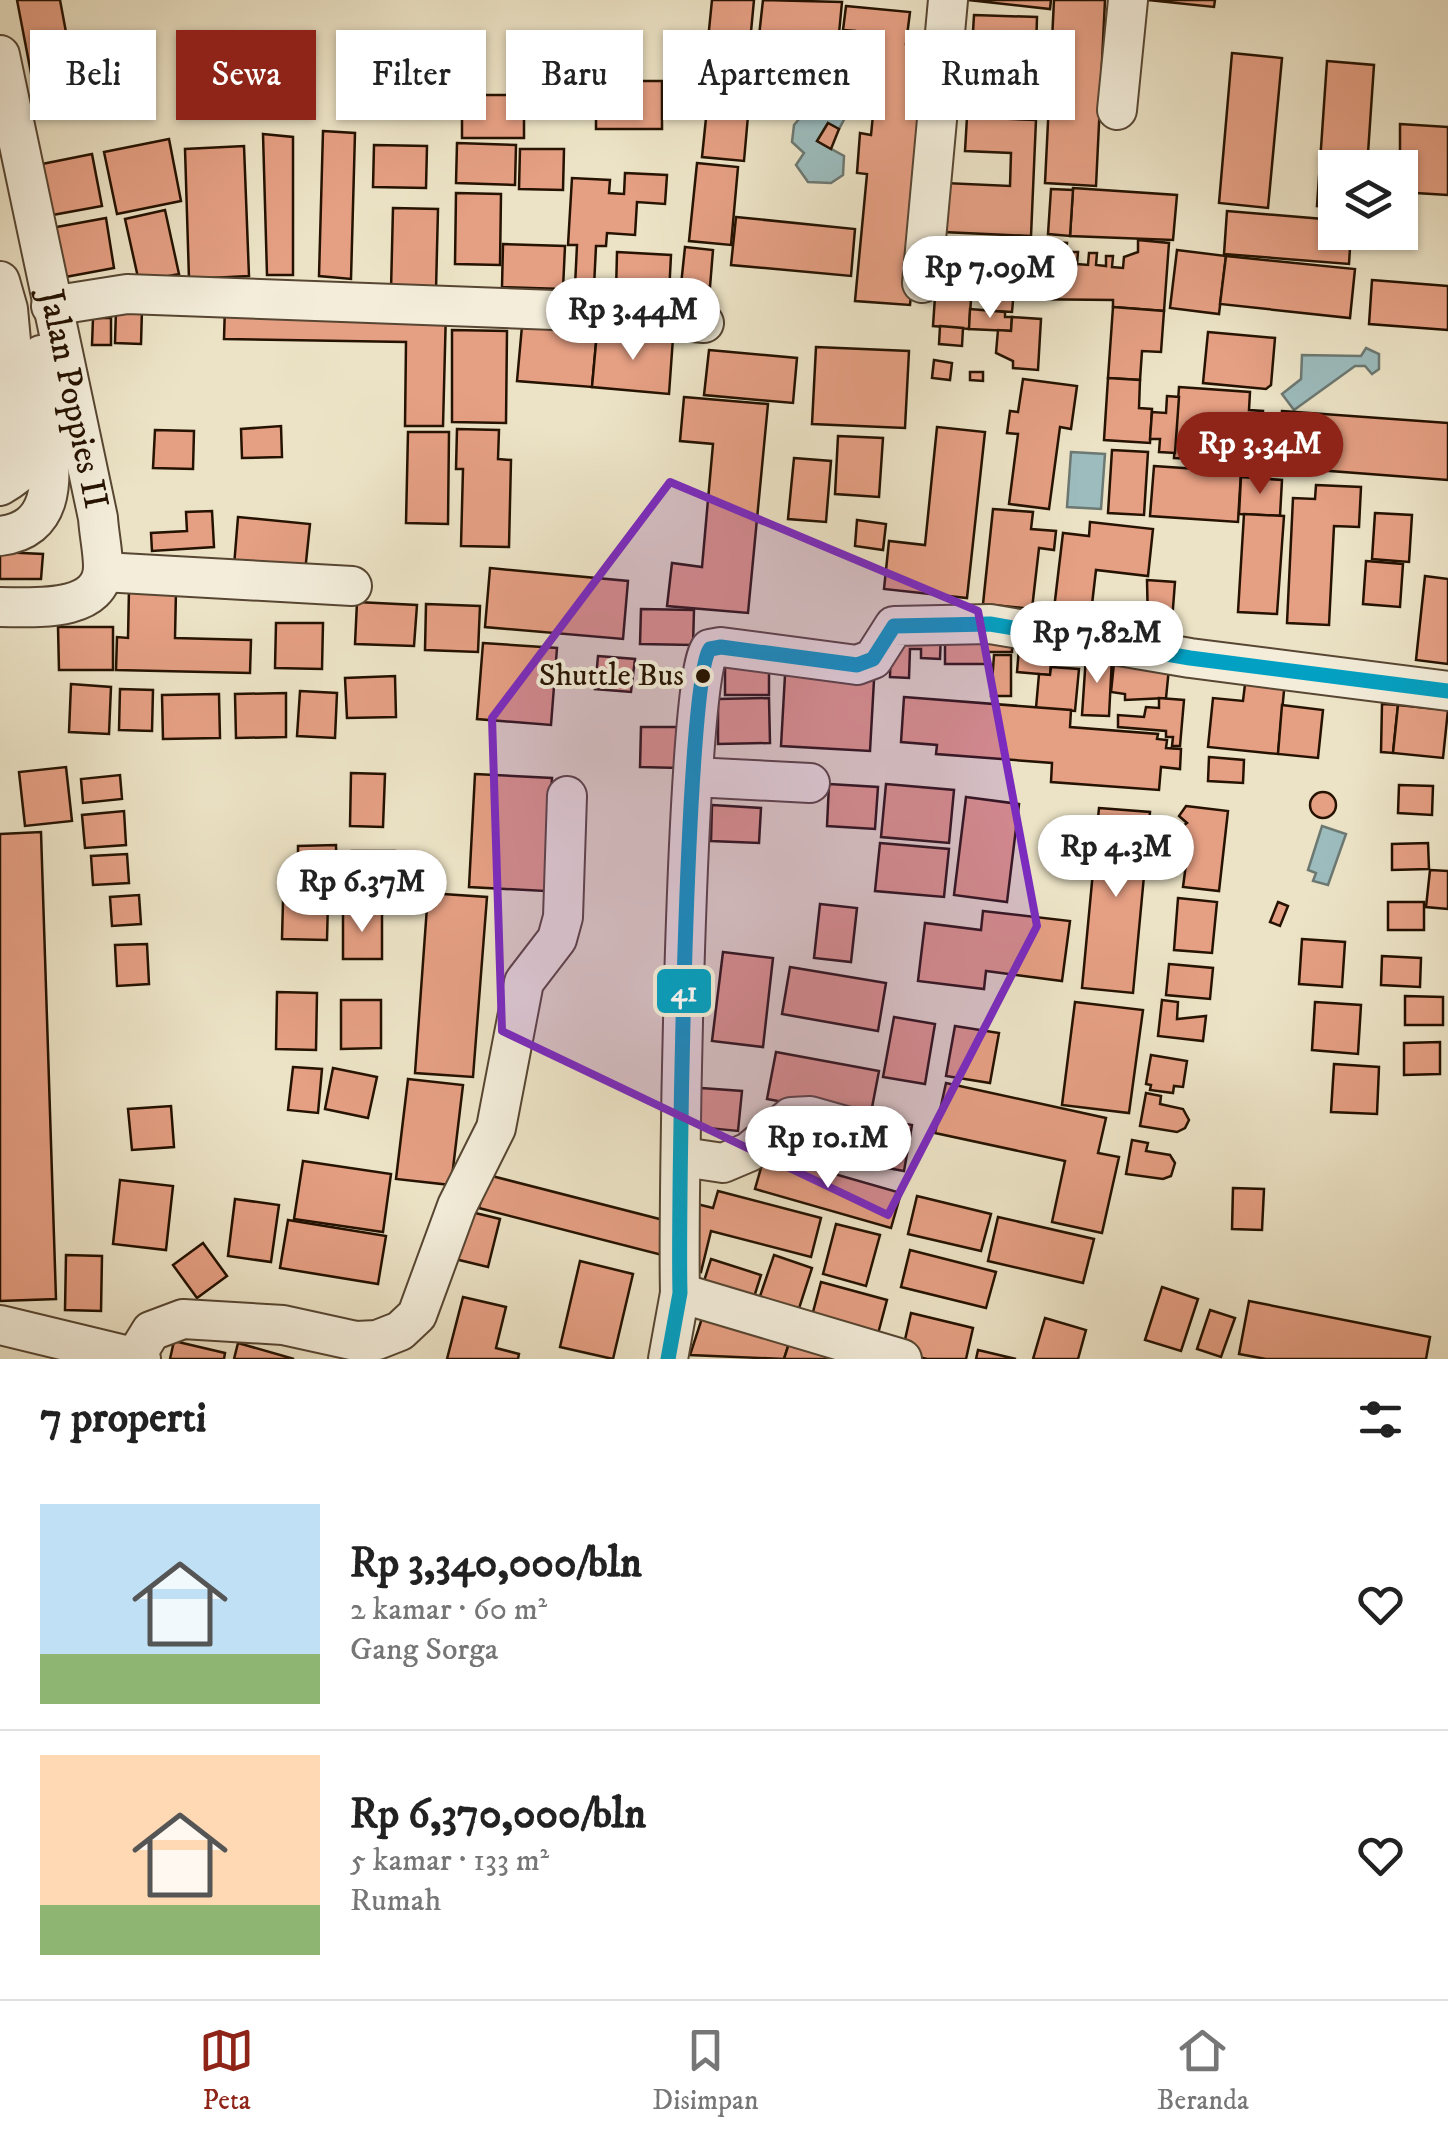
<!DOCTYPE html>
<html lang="id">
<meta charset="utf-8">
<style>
body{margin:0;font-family:"IM FELL DW Pica",serif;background:#f2f2f2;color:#222;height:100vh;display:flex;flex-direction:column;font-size:38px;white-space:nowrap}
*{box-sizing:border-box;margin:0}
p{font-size:32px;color:#767676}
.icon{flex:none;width:55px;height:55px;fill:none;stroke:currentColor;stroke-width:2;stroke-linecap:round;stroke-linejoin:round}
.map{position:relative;height:1359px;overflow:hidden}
.drawer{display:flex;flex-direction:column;background:#fff;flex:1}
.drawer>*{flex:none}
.banner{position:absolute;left:30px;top:30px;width:1390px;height:90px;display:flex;gap:20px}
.fabs{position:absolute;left:1318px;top:150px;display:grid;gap:20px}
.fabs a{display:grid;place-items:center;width:100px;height:100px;border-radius:0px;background:#fff;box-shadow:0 2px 8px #0004;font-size:50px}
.price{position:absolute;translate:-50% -85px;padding:0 22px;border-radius:35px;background:#fff;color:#222;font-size:32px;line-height:65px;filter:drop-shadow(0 2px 5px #0008)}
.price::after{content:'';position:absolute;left:50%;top:60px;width:30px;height:22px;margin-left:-15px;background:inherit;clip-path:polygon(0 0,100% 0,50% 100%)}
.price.current{background:#8f2418;color:#fff}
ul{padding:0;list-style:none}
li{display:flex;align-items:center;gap:30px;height:250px;padding:0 40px}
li+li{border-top:2px solid #e0e0e0}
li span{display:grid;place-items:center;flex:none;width:280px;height:200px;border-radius:0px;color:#555}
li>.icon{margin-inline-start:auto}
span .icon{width:120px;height:120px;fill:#fffc;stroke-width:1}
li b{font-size:42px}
h2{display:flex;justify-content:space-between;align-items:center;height:120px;padding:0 40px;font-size:42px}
.tag{padding:0 35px;border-radius:0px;background:#fff;box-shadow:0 2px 8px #0004;font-size:35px;line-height:90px}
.tag.current{background:#8f2418;color:#fff}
.dock{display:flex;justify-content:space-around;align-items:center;height:140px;border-top:2px solid #e0e0e0;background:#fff;font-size:28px;color:#767676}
.dock a{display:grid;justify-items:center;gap:5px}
.dock .current{color:#8f2418}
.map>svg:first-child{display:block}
</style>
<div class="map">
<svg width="1448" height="1359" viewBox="0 0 1448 1359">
<rect width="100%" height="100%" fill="#ece3c6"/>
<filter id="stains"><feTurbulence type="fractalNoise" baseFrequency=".002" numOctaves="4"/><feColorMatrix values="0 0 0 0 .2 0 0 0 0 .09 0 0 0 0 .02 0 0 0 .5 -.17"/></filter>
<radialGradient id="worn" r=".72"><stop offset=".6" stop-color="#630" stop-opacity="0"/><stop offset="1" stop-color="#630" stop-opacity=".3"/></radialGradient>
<!-- water -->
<g fill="#9cbcbe" stroke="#6c7872" stroke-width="2.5">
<path d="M811 105 828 106 846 116 839 129 828 123 817 141 844 156 843 175 831 183 808 182 796 165 804 153 792 142 794 125Z"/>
<path d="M1366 348 1379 354V369L1372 374 1365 366H1355L1294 410 1282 394 1301 379 1302 355 1361 356Z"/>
<path d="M1071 452 1105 454 1101 509 1067 507Z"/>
<path d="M1322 826 1346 834 1328 885 1313 881 1316 873 1308 870Z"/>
</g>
<!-- building -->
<g fill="#e59f83" stroke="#251200" stroke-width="2.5">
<path d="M17 0H60L80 107 39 115Z"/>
<path d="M712 0H754L747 74 705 70Z"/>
<path d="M763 0 842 2 838 44 759 36Z"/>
<path d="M968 0H1051L1050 9Z"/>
<path d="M1054 0H1105L1096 186 1045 183Z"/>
<path d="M1148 0H1215L1214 7Z"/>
<path d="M846 6 910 12 906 44 919 45 917 66 933 68V144L916 142 913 175 923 176 910 305 855 301 867 174 857 173 860 133 871 135 875 95 867 94 869 74 859 73 862 47 854 46 855 31 843 30Z"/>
<path d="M974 15 1037 17 1036 51 972 49Z"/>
<path d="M974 50 1026 53 1025 87 972 85Z"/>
<path d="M1232 53 1282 58 1268 208 1219 203Z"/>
<path d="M1327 61 1374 65 1367 168H1335V207L1317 206Z"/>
<path d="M710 79 751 82 744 161 702 157Z"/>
<rect x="596" y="81" width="66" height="48"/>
<rect x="462" y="95" width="62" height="43"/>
<path d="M967 117 1036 120 1031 236 943 232 945 183 1010 186 1011 153 965 151Z"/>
<path d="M828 123 839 129 831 149 817 141Z"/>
<path d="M1400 124 1448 127V195L1400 192Z"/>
<path d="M323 131 355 133 351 279 319 276Z"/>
<path d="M263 134 293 137V275H267Z"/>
<path d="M169 139 181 201 117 214 104 152Z"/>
<path d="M457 143 516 145 515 185 456 183Z"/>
<path d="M374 145 427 146 426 188 373 187Z"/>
<path d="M244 146 249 276 189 279 185 149Z"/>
<path d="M520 149H564L563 190 519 189Z"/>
<path d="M92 154 102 206 47 216 37 165Z"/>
<path d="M697 163 738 167 731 245 689 241Z"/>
<path d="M625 173 667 175 665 204 637 202 635 235 607 233 606 246H596L594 287 575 286 577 245H568L572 178 610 180 609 193 624 194Z"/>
<path d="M1073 188 1177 195 1173 240 1070 236Z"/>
<path d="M1051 189 1073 190 1070 236 1048 234Z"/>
<path d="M456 193 501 194 500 265 455 264Z"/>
<path d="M393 208 438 209 436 290H391Z"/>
<path d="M165 210 179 274 139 282 125 219Z"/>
<path d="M1227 211 1335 220V232H1351L1349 264 1224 254Z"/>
<path d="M736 217 855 229 851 276 731 265Z"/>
<path d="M106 218 114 268 60 278 51 228Z"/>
<path d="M1018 239 1067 243 1066 252H1078L1077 264 1088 265 1089 253H1097L1096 265 1106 266V256H1113L1112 267 1123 268 1124 257 1138 252V240L1169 243 1164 311 1113 307V300L1013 299Z"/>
<path d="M503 244 565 246 563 289 502 287Z"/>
<path d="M685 247 713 250 710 287 681 285Z"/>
<path d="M1177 250 1226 256 1219 314 1170 308Z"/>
<path d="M617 252 671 255 669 294 616 292Z"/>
<path d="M938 253 974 256 969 329 933 326Z"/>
<path d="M1226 256 1355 269 1350 318 1220 304Z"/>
<path d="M997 266 1016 267 1012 312 994 311Z"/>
<path d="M1372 280 1448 286V330L1369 324Z"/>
<path d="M225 305 446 310 443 426H405L406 342 224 339Z"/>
<path d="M1113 307 1164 311 1161 352 1142 351 1140 380 1108 378Z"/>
<path d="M116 309H142L141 344 115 343Z"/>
<path d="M970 309 1005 312V317H1012L1011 331 969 329Z"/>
<path d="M1012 317 1041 319 1038 370 1013 368V361L996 353 998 330 1011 331Z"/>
<path d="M93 318H111V345H92Z"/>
<path d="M522 326 597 332 592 387 517 381Z"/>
<path d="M940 326 963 328 962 346 939 344Z"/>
<path d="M452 330 507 331 506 423 452 422Z"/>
<path d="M597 332 673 338 669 394 592 387Z"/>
<path d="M1208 332 1275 338 1271 385 1266 389 1203 383Z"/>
<path d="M816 347 909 351 905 428 812 424Z"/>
<path d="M709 350 797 358 793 403 704 395Z"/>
<path d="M934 360 952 363 950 380 932 378Z"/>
<path d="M970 372H983V381L970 380Z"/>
<path d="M1108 378 1140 380 1139 408 1152 409 1150 443 1104 440Z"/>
<path d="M1023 379 1077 386 1071 429 1060 427 1049 509 1009 504 1018 434 1007 433 1010 411 1018 412Z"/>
<path d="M1179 387 1250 392 1249 410 1263 411 1261 445H1247L1246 461H1237L1236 472 1194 469 1195 459 1174 458Z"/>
<path d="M1167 396 1179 397 1175 453 1159 452 1160 439H1150L1152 412 1166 413Z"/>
<path d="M684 397 768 404 748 613 667 606 672 563 702 567 713 444 680 441Z"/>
<path d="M1282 411 1448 423V480L1278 467Z"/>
<path d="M281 426 282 457 242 458 241 429Z"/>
<path d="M937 427 985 432 967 598 884 589 889 541 925 545Z"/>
<path d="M457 429 499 430 498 459 511 460 509 547 461 546 463 469H456Z"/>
<path d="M155 430 194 431 193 469 153 468Z"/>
<path d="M408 432H449L448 524 406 523Z"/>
<path d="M838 436 883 438 879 497 835 494Z"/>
<path d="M1112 450 1148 452 1144 515 1108 513Z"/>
<path d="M794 458 831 461 826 522 788 519Z"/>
<path d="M1154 466 1241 472 1238 522 1150 516Z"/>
<path d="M1241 477 1282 480 1280 516 1239 514Z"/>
<path d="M1316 485 1361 487 1359 527 1334 526 1329 625 1287 623 1293 498 1315 499Z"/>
<path d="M993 509 1033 512 1031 529 1056 531 1054 550 1039 548 1032 609 983 604Z"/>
<path d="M212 511 214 547 152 551 151 533 187 531 186 512Z"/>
<path d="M1375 513 1412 515 1409 562 1372 559Z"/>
<path d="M1244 514 1284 516 1277 614 1238 612Z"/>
<path d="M238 517 310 524 305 572 234 566Z"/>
<path d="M857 520 886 524 883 550 855 546Z"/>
<path d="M1090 522 1153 529 1148 576 1096 570 1091 613 1054 609 1063 533 1089 536Z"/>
<path d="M0 552 43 554 41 579H0Z"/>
<path d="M1366 561 1403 564 1400 607 1363 604Z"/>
<path d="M490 568 628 581 623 639 485 627Z"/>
<path d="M1425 576 1448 579V664L1416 660Z"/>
<path d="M1147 580 1175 582 1172 621 1166 620 1165 628 1148 626Z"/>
<path d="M129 589 176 590 175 638 251 640 250 673 116 670 117 637 128 638Z"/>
<path d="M357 602 417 605 414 646 355 644Z"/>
<path d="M426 604 480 606 478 652 425 650Z"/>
<path d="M641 609 694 610 693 645 640 644Z"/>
<path d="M276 623H323L322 669 275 668Z"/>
<path d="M58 627H113V670H59Z"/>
<path d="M941 632 940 659 921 658V649H910L909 678 890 677 891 641Z"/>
<path d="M945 633H1012V652H986V664H945Z"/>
<path d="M1020 636 1053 638 1050 675 1017 672Z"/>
<path d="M483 643 557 648 551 725 477 719Z"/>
<path d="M1115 653 1170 658 1166 698 1125 700V694L1111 692Z"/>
<path d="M994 655H1011V696H991Z"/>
<path d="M598 656 635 659 631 692 595 689Z"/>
<path d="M1086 656 1112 658 1109 716 1082 715Z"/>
<rect x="725" y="658" width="44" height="37"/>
<path d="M1051 667 1079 669 1075 711 1036 708 1039 674 1050 675Z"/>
<path d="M785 675 874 680 870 751 781 746Z"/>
<path d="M395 676 396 717 347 718 345 678Z"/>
<path d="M1246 676 1285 680 1278 754 1208 747 1213 698 1243 701Z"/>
<path d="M71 684 111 687 109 734 69 732Z"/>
<path d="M120 689 153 690 152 731 119 730Z"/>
<path d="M300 691 337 693 335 738 297 736Z"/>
<path d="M286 693V737L236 738 235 694Z"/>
<path d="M219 694 220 738 163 739 162 695Z"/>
<path d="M904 697 1071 710 1070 727 1158 734 1157 739 1167 740 1166 748 1181 749 1180 769 1161 767 1159 790 1051 782 1052 763 936 754 937 745 901 742Z"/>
<path d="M769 698 770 743 718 744V699Z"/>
<path d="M1159 698 1184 700 1180 746H1172L1173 737H1166V731L1118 727V715L1144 717 1146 707 1159 708Z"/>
<path d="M1382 704 1398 705 1393 753 1381 752Z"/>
<path d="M1282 705 1323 710 1318 758 1278 754Z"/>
<path d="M1398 705 1448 710 1443 758 1393 753Z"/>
<path d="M641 727H680V768L640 767Z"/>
<path d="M1209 757 1244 760 1243 783 1208 781Z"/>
<path d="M66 767 72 821 25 826 19 772Z"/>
<path d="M351 773 385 774 383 827 350 826Z"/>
<path d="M475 774 552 778 545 891 469 887Z"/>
<path d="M120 775 122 799 83 803 81 779Z"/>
<path d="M829 784 878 787 875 829 827 826Z"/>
<path d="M886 784 954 790 949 843 881 837Z"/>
<path d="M1399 785 1433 786 1432 815 1398 813Z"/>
<circle cx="1323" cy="805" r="13"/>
<path d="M966 797 1019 804 1007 902 954 895Z"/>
<path d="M712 805 761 808 759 843 711 841Z"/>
<path d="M1186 806 1228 811 1219 891 1183 887 1189 841 1178 837 1176 831 1187 823 1179 816Z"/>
<path d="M1099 808 1150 812 1133 993 1082 988Z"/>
<path d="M124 811 126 845 85 848 82 815Z"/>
<path d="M41 832 56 1299 0 1301V834Z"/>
<path d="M880 843 949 849 944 897 875 891Z"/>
<path d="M1428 843 1429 869 1392 870V844Z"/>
<path d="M336 845 337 889H298V846Z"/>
<path d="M352 851H395L396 888H352Z"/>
<path d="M127 854 129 883 93 885 91 856Z"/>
<path d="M1430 870 1448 871V909L1426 907Z"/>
<path d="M428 893 487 897 473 1077 415 1073Z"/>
<path d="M139 895 141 924 112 926 110 897Z"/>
<path d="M1178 898 1217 902 1212 953 1174 950Z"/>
<path d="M283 901 328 902 327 940 282 939Z"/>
<path d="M1278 902 1288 906 1280 926 1270 922Z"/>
<rect x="1388" y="902" width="36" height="28"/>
<path d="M820 904 857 908 851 962 814 958Z"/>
<rect x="343" y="911" width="39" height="48"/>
<path d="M983 911 1070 921 1062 981 986 971 984 989 918 981 925 923 981 930Z"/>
<path d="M1302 939 1345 942 1342 987 1299 984Z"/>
<path d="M147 944 149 984 117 986 115 945Z"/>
<path d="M723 952 773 958 763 1047 712 1041Z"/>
<path d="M1382 956 1421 958 1420 987 1381 985Z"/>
<path d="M1169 964 1213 968 1210 999 1166 995Z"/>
<path d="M790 967 886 983 878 1031 782 1014Z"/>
<path d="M277 992 317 993 316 1050 276 1049Z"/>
<path d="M1405 996 1443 997V1025H1405Z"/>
<path d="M341 1000H381V1048L341 1049Z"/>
<path d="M1162 1000 1178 1002 1177 1019 1206 1016 1203 1041 1158 1036Z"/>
<path d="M1075 1002 1143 1010 1129 1113 1062 1105Z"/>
<path d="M1315 1002 1361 1005 1358 1054 1312 1050Z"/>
<path d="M894 1017 935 1024 925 1084 883 1077Z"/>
<path d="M955 1026 999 1033 990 1083 946 1076Z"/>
<path d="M1440 1042V1074L1404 1075V1043Z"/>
<path d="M776 1052 879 1071 870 1118 767 1099Z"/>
<path d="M1151 1055 1187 1061 1183 1087 1174 1086 1173 1093 1150 1090 1151 1085 1146 1084Z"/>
<path d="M1334 1064 1379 1067 1377 1114 1331 1112Z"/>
<path d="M293 1067 322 1069 318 1113 288 1110Z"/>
<path d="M333 1068 377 1077 368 1118 325 1109Z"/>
<path d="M408 1079 463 1085 451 1185 396 1179Z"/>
<path d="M946 1083 1106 1118 1098 1153 1119 1157 1102 1233 1052 1222 1065 1161 935 1133Z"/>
<path d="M701 1088 742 1091 738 1131 697 1127Z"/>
<path d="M1146 1093 1161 1096 1160 1104 1183 1109 1189 1120 1185 1128 1177 1132 1140 1126Z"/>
<path d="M171 1106 174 1147 132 1150 128 1109Z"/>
<path d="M879 1119 912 1125 904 1171 871 1165Z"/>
<path d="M1132 1140 1148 1143 1146 1151 1170 1155 1175 1163 1171 1176 1163 1179 1126 1174Z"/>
<path d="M765 1154 901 1193 891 1228 755 1189Z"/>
<path d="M303 1161 391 1174 383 1232 294 1219Z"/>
<path d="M488 1175 675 1223 666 1256 479 1208Z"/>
<path d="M120 1180 173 1186 166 1250 113 1244Z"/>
<path d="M1233 1188 1264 1189 1262 1230 1232 1229Z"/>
<path d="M718 1191 821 1218 811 1257 711 1231 701 1272 681 1267 697 1204 713 1208Z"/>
<path d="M917 1196 991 1214 981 1251 908 1234Z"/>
<path d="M235 1199 279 1205 271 1262 228 1256Z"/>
<path d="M467 1211 500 1219 488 1267 455 1259Z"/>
<path d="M998 1217 1094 1239 1083 1283 988 1261Z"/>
<path d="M288 1220 386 1236 378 1284 280 1268Z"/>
<path d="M836 1224 880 1235 866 1286 823 1274Z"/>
<path d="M203 1243 227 1276 197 1298 173 1265Z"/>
<path d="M910 1250 996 1272 986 1308 901 1287Z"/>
<path d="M66 1255 102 1256 101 1311 65 1310Z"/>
<path d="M774 1255 812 1268 794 1324 755 1311Z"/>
<path d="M711 1259 761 1275 749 1313 699 1297Z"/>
<path d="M580 1261 633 1274 613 1359 560 1347Z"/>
<path d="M821 1282 887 1300 875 1345 809 1327Z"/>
<path d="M1162 1287 1198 1299 1181 1351 1145 1340Z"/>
<path d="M463 1297 506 1307 496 1348 519 1354 518 1359H447Z"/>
<path d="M1249 1301 1430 1337 1426 1359H1266L1239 1354Z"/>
<path d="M1210 1310 1235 1318 1221 1357 1197 1349Z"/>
<path d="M911 1313 973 1328 966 1359H927L902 1353Z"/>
<path d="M703 1315 791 1337 784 1359 690 1355Z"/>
<path d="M1045 1318 1086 1330 1078 1359H1033Z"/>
<path d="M791 1337 854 1359H784Z"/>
<path d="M174 1341 225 1353 224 1359H170Z"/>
<path d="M238 1343 294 1359H234Z"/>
<path d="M978 1350 1016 1359H976Z"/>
</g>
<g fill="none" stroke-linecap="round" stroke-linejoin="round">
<!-- minor casing -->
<g stroke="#574632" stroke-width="42">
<g id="minor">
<path id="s1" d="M0 55 98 518C99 534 103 551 103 567 102 614 31 607 0 607"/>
<path d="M1117 110 1128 0"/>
<path d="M0 281 8 309 19 426 15 444 0 463"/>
<path d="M922 283 948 0"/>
<path d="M51 306 127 294 554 310 704 323"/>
<path d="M0 486C61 450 47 417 41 355"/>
<path d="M0 536C53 530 53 482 47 440"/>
<path d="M103 572 352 586"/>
<path d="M693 777 810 783"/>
<path d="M683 1157 723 1163 749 1152 791 1117 810 1116 856 1129"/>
<path d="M680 1293 902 1359"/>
<path d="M0 1325 141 1359"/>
<path d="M135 1357 151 1331 183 1319 283 1325 356 1341 377 1340 400 1331 417 1315 457 1206 496 1128 524 982 557 939 563 917 567 796"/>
<path d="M668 1359 680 1293C678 1220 685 677 710 649L721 647 857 665 873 659 894 626 990 624 1190 658 1448 691"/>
</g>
</g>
<!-- minor -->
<use href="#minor" stroke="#f3edda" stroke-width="38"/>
<!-- bus-1 casing -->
<g stroke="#f3edda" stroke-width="22">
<path id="bus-1" d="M668 1359 680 1293C678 1220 685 677 710 649L721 647 857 665 873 659 894 626 990 624 1190 658 1448 691"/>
</g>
<!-- bus-1 -->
<use href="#bus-1" stroke="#02a1c4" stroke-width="15"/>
</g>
<!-- marked area -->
<path fill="#7b2cbf" fill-opacity="0.2" stroke="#7b2cbf" stroke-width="8" stroke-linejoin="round" d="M670 482 978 611 1037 926 888 1215 502 1031 492 718Z"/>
<!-- markers -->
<circle fill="#251200" stroke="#f3edda" stroke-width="4" cx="703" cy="676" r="9"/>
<g text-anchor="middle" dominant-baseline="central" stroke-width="8" stroke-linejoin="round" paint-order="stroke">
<!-- bus labels -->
<g font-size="32" fill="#251200" stroke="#f3edda" text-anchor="end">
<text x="684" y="676">Shuttle Bus</text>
</g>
<!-- street labels -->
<g font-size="35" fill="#251200" stroke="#f3edda">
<text stroke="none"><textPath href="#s1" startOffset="352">Jalan Poppies II</textPath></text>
</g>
</g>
<rect stroke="#f3edda" stroke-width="4" x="655" y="967" width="58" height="48" rx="10" fill="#02a1c4"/>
<g font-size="28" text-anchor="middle" font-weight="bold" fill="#fff">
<text x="684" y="1001">41</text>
</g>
<rect width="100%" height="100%" filter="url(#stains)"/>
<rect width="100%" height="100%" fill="url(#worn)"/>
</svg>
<div class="fabs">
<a><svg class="icon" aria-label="layers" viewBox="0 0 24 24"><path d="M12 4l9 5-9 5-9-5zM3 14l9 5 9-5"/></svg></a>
</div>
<b class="price" style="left:990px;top:321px">Rp 7.09M</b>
<b class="price" style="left:633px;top:363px">Rp 3.44M</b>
<b class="price current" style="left:1260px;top:497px">Rp 3.34M</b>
<b class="price" style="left:1097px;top:686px">Rp 7.82M</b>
<b class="price" style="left:1116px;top:900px">Rp 4.3M</b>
<b class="price" style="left:362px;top:935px">Rp 6.37M</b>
<b class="price" style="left:828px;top:1191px">Rp 10.1M</b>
<div class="banner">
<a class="tag">Beli</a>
<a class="tag current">Sewa</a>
<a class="tag">Filter</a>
<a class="tag">Baru</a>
<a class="tag">Apartemen</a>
<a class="tag">Rumah</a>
</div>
</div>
<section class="drawer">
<h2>7 properti<svg class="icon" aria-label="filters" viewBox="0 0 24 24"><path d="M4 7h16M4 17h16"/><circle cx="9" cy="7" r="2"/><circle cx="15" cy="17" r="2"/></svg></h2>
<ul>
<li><span style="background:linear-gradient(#bfe0f5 75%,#8fb573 0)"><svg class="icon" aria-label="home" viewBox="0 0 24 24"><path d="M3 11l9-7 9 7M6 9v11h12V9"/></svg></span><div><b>Rp 3,340,000/bln</b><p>2 kamar · 60 m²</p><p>Gang Sorga</p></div><svg class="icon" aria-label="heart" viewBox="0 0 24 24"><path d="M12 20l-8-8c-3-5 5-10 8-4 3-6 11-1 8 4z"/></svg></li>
<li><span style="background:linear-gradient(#ffd9b3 75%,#8fb573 0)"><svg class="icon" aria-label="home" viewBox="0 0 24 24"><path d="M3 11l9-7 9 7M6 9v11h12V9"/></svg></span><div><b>Rp 6,370,000/bln</b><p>5 kamar · 133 m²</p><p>Rumah</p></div><svg class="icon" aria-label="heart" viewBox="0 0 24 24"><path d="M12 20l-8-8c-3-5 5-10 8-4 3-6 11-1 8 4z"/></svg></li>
</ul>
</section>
<nav class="dock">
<a class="current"><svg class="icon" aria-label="map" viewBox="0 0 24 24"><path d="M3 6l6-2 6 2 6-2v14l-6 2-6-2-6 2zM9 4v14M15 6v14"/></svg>Peta</a>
<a><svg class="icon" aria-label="saved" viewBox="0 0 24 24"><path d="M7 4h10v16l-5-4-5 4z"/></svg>Disimpan</a>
<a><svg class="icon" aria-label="home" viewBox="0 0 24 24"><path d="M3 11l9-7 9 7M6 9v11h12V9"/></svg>Beranda</a>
</nav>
